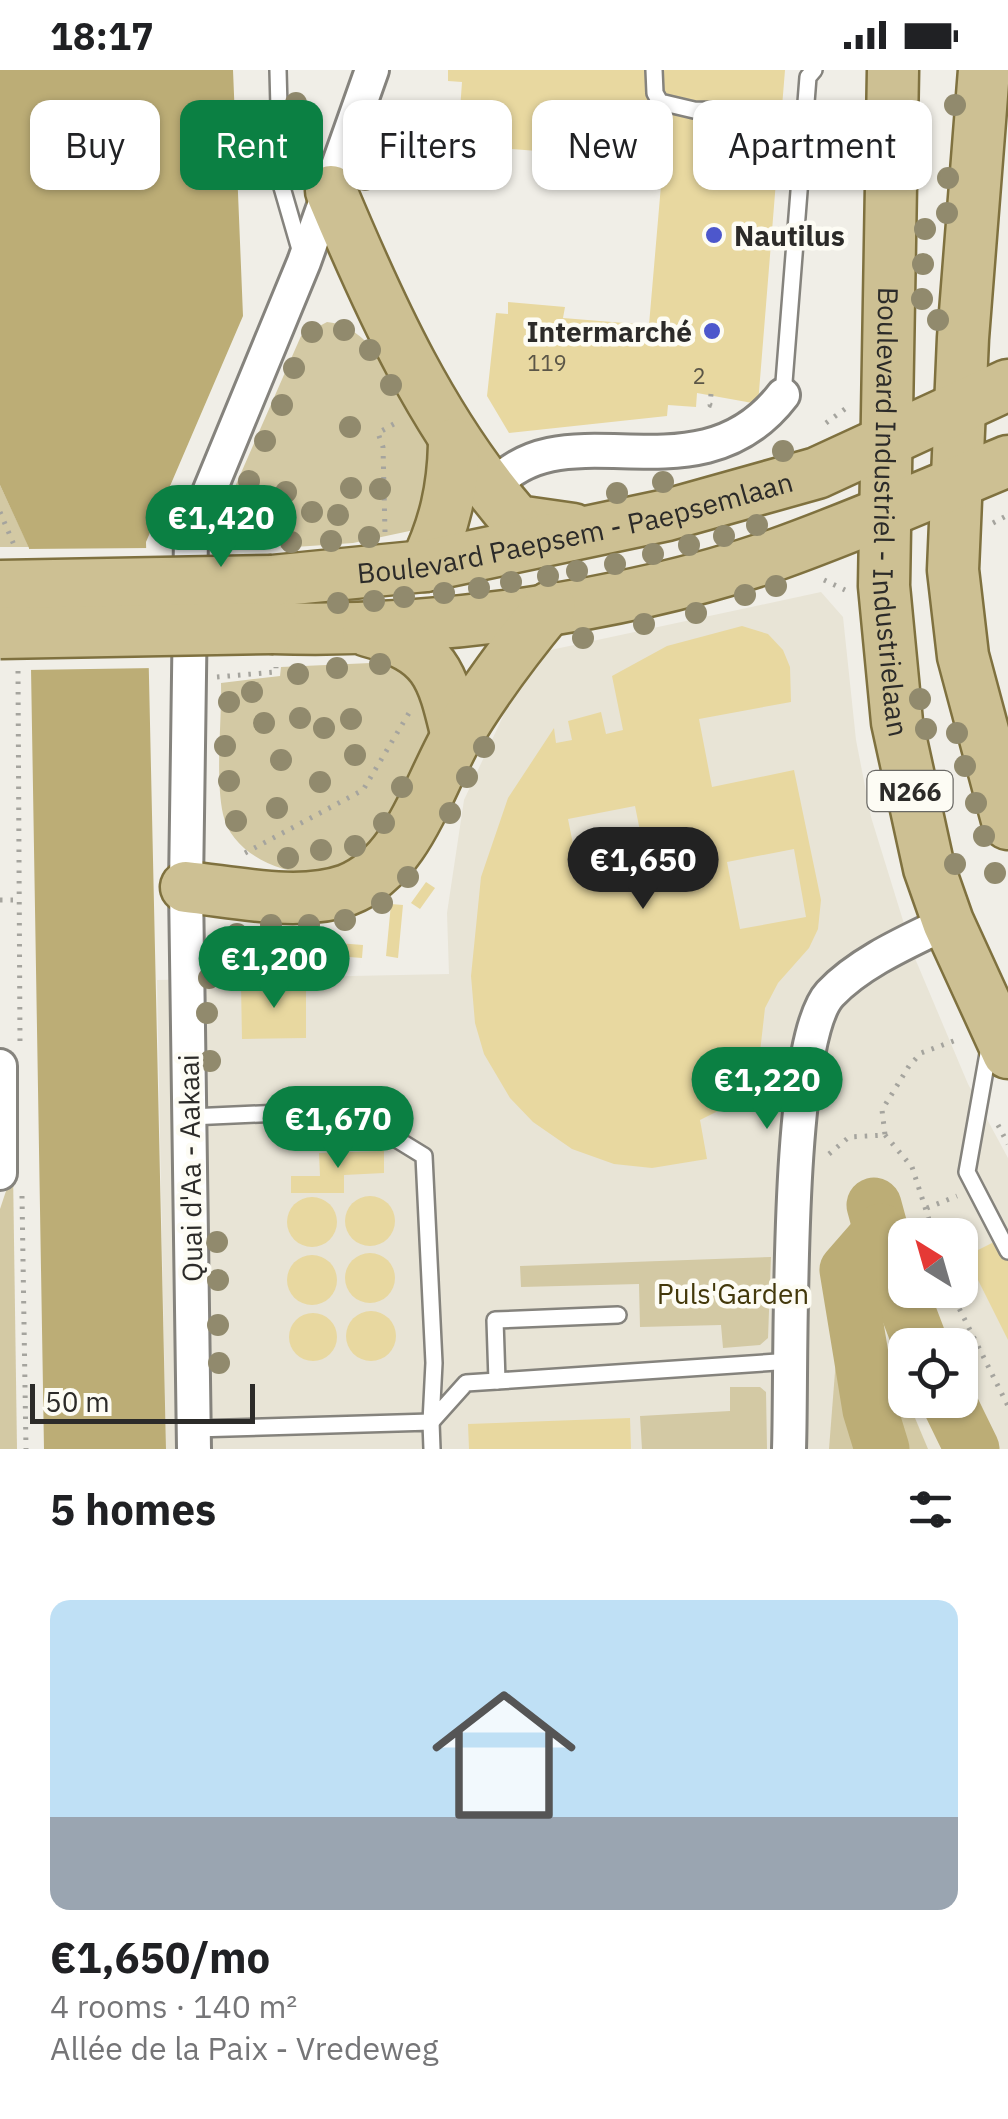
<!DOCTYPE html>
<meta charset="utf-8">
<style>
body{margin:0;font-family:"IBM Plex Sans",sans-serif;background:#f6f6f6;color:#202124;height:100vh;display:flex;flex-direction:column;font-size:38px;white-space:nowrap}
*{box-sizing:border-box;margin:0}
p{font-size:32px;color:#757577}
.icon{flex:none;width:55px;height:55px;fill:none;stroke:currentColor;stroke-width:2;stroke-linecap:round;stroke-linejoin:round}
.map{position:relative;height:1379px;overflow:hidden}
.sheet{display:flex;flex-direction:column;background:#fff;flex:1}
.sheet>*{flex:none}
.banner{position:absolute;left:30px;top:30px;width:950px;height:90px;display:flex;gap:20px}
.needle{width:65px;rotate:323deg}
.buttons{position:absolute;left:888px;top:1148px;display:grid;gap:20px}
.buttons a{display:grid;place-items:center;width:90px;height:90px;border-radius:20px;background:#fff;box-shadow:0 2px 8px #0004;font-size:50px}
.scale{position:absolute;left:30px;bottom:25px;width:225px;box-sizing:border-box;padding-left:10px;border:5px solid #2c2b29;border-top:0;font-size:28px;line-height:35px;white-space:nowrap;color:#2c2b29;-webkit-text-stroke:8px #fdfcf4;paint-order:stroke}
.price{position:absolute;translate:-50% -85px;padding:0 22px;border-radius:35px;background:#0b8043;color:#fff;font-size:32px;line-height:65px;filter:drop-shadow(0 2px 5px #0008)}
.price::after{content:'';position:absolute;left:50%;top:60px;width:30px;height:22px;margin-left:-15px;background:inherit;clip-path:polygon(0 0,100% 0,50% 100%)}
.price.active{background:#222;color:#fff}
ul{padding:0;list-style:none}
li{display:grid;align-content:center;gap:20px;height:530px;padding:0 50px}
li span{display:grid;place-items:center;height:310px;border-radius:20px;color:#555}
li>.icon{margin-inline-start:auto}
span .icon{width:180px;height:180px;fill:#fffc;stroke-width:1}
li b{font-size:42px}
h2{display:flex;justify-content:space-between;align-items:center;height:120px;padding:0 50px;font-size:42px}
.pill{padding:0 35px;border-radius:20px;background:#fff;box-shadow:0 2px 8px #0004;font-size:35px;line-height:90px}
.pill.active{background:#0b8043;color:#fff}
.status{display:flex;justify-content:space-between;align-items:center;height:70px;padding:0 50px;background:#fff;direction:ltr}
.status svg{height:28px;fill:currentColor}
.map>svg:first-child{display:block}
</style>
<div class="status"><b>18:17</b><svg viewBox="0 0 49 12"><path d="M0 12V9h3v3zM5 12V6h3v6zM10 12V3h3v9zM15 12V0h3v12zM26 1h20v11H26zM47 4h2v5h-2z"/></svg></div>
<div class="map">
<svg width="1008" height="1379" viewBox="0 0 1008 1379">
<rect width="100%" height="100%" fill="#f0eee7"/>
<!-- built -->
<path fill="#e8e4d6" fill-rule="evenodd" d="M821 522 843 547 856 670 871 747 914 886 968 1014 1008 1088V1379H166L157 910 449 904 447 843 464 730 532 584ZM905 1165H960V1220H905ZM905 1275H960V1330H905Z"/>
<!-- green -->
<g fill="#d3c9a4">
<path d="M327 252C381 256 417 352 441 395L419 459 353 473 281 478 278 464 213 467 301 266Z"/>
<path d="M0 415 29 477H0Z"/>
<path d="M393 592 427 619C428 634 434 658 429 673 419 703 371 784 343 797 302 816 232 789 223 744 215 707 222 651 221 613L280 606 281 597Z"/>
<path d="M13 1100 17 1379H0V1139Z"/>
<path d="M771 1187 768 1268 760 1275 723 1278 721 1255 640 1257 639 1214 521 1217 520 1196Z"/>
<path d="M863 1224 928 1379H829L841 1225Z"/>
<path d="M730 1317H760L766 1322 767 1379H642L640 1346 730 1341Z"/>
</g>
<!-- water -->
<path fill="#bcad76" d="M0 0H233L243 246 146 472 166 1379H44L29 478 0 415Z"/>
<!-- pier -->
<path fill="#f0eee7" d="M151 478 155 598 26 600 24 479Z"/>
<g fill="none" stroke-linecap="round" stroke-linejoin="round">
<!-- river -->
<g stroke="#bcad76" stroke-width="55">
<path d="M874 1135 890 1194 921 1275"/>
<path d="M881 1161 847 1200 870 1340 882 1379"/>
<path d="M948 1330 972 1379"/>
</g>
</g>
<!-- building -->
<g fill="#e8d8a0" fill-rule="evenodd">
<path d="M448 0H785L758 334 697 323 696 337 668 335 667 346 509 363 487 326 496 243 508 244V232L565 237 563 248 649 255 663 92 614 89 613 98 550 94 551 82 457 75 459 49H454L455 40H460L462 12 448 11Z"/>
<path d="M742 556 768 564 783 580 790 597 791 632 699 649 712 717 794 700 821 830 818 859 809 878 778 913 765 938 759 991 747 1017 728 1036 700 1050 707 1089 652 1098 614 1094 572 1079 533 1052 510 1028 484 984 475 953 471 906 481 807 508 728 554 658 556 673 572 670 568 651 601 642 606 664 623 660 612 606 667 576ZM635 736 647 796 580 809 568 749ZM794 779 806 847 740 859 727 792Z"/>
<path d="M426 812 435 818 420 839 411 833Z"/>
<path d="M391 834 403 835 398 888 386 886Z"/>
<path d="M312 871 363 875 362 888 311 884Z"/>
<path d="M306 914V968L242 969 241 915Z"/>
<path d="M384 1081V1103L344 1105V1123H291V1106H320L319 1083Z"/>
<circle cx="370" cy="1151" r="25"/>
<circle cx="312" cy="1152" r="25"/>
<path d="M1008 1165V1270L966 1186Z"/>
<circle cx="370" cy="1208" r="25"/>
<circle cx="312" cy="1210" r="25"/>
<circle cx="371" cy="1266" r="25"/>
<circle cx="313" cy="1267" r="24"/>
<path d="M630 1348 631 1379H469L468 1354Z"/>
</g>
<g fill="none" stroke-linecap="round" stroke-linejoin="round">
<!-- lane casing -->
<g stroke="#85837d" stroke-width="20">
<g id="lane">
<path d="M278 0 281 114 301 183"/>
<path d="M654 0 655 23 660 32 694 40 733 41"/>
<path d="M783 325 808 7 814 0"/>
<path d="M989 978 967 1102 1008 1181"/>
<path d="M190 1047 349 1040 424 1086 434 1293 431 1352 466 1313 497 1311"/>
<path d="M618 1245 495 1250 497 1311 792 1291"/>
<path d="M194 1359 431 1352 432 1379"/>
</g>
</g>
<!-- street casing -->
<g stroke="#85837d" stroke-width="38">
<g id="street">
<path d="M491 420C562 332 697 437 783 325"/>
<path d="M0 996V1103"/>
<path d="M194 1379 186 817 191 466 304 192 372 0"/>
<path d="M789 1379C792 1297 784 974 830 924 860 892 909 871 948 852"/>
</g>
</g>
<!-- primary casing -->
<g stroke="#7f713f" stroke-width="55">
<g id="primary">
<path id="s1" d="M893 0 884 516 897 652 929 798 948 852 1008 983"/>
<path d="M984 0 963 268 953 500 963 586 1008 754"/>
<path d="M331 121C380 238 433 355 517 451L573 459"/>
<path d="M425 496C445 455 453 418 454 374"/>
<path id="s2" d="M272 511 425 496 667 445 817 403 1008 315"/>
<path d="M273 558C435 563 621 538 775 485 854 457 931 423 1008 391"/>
<path d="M368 561C436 579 442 603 457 667"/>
<path d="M186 817C235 822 299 837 347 820 407 797 427 719 456 668 483 622 516 578 550 537"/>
</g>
</g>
<!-- path -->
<g stroke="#a5a49e" stroke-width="5" stroke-dasharray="2.5 8" stroke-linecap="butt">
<path d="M711 324 710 335 717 337"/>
<path d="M826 353 849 336"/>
<path d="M0 442 14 475"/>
<path d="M993 453 1008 445"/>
<path d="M385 462 383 377 378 363 399 351"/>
<path d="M824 510 845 520"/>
<path d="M18 601 20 975"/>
<path d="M217 607 276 602V597"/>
<path d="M245 783 363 720 409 643"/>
<path d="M0 830H17"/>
<path d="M998 1055 1008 1074"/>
<path d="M885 1065 912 1097 934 1165"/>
<path d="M829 1084 849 1067 885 1065 882 1040 909 996 921 983 959 969"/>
<path d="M22 1126 26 1379"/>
<path d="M927 1138 957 1126"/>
<path d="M950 1220 1008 1336"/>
</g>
<!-- lane -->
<use href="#lane" stroke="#fff" stroke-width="15"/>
<!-- street -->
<use href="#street" stroke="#fff" stroke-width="32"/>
<!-- primary -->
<use href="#primary" stroke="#cdc093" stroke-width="50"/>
<!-- primary-bridge casing -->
<g stroke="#7f713f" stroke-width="55" stroke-linecap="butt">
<g id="primary-bridge">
<path d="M0 516 272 511"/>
<path d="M0 563 273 558"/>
</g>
</g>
<!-- primary-bridge -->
<use href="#primary-bridge" stroke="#cdc093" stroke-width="50"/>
</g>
<!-- trees -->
<g fill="#918a6d">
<circle cx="296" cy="33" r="11"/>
<circle cx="955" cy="35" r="11"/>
<circle cx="374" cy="69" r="11"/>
<circle cx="919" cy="85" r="11"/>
<circle cx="293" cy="96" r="11"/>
<circle cx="948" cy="108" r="11"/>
<circle cx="365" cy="110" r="11"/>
<circle cx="947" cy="143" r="11"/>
<circle cx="925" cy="159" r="11"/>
<circle cx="923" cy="194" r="11"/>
<circle cx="922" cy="229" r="11"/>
<circle cx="938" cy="250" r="11"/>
<circle cx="344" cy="260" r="11"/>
<circle cx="312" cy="262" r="11"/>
<circle cx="370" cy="280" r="11"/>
<circle cx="294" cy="298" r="11"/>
<circle cx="391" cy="315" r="11"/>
<circle cx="282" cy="335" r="11"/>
<circle cx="350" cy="357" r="11"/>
<circle cx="265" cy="371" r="11"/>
<circle cx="783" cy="381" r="11"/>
<circle cx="249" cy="411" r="11"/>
<circle cx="663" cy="412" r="11"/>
<circle cx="351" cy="418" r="11"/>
<circle cx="380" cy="419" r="11"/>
<circle cx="286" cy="422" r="11"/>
<circle cx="617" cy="423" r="11"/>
<circle cx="312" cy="442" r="11"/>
<circle cx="338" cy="445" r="11"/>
<circle cx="238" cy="447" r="11"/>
<circle cx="757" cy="455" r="11"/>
<circle cx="724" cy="466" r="11"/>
<circle cx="369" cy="467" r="11"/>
<circle cx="331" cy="471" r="11"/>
<circle cx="291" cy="472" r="11"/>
<circle cx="689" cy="475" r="11"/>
<circle cx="653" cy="484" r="11"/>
<circle cx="615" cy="494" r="11"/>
<circle cx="577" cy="501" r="11"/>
<circle cx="548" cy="506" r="11"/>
<circle cx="511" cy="512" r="11"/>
<circle cx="776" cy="516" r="11"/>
<circle cx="479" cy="518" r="11"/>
<circle cx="444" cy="523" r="11"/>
<circle cx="745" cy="525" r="11"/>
<circle cx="404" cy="527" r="11"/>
<circle cx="374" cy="531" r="11"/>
<circle cx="338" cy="533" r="11"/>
<circle cx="696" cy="543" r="11"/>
<circle cx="644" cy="554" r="11"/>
<circle cx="583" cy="568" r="11"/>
<circle cx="380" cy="594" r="11"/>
<circle cx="337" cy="598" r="11"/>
<circle cx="298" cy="604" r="11"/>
<circle cx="252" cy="622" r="11"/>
<circle cx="920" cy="629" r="11"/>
<circle cx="229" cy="632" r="11"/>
<circle cx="300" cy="648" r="11"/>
<circle cx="351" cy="649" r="11"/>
<circle cx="264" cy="653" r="11"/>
<circle cx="324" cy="658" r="11"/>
<circle cx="926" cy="659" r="11"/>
<circle cx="957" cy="663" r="11"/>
<circle cx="225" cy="676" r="11"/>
<circle cx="484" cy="677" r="11"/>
<circle cx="355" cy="685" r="11"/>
<circle cx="281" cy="690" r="11"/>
<circle cx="965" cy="696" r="11"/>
<circle cx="467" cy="707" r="11"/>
<circle cx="229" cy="711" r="11"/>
<circle cx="320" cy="712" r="11"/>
<circle cx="402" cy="717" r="11"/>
<circle cx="976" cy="733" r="11"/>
<circle cx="277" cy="738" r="11"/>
<circle cx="450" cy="743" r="11"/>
<circle cx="236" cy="751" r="11"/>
<circle cx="384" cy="753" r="11"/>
<circle cx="984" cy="766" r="11"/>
<circle cx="355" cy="776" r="11"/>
<circle cx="321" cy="780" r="11"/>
<circle cx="288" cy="788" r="11"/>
<circle cx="955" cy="794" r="11"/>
<circle cx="995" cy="803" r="11"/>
<circle cx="408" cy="807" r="11"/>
<circle cx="382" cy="833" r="11"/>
<circle cx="345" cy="850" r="11"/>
<circle cx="271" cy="855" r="11"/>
<circle cx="309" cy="855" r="11"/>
<circle cx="237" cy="864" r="11"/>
<circle cx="209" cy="908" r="11"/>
<circle cx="207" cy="943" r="11"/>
<circle cx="210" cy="991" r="11"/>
<circle cx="217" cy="1172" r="11"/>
<circle cx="218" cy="1210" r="11"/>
<circle cx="218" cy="1255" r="11"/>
<circle cx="219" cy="1293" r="11"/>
</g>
<!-- markers -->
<g fill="#4d57cc" stroke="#fdfcf4" stroke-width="4">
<circle cx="714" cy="165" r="10"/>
<circle cx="712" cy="261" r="10"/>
</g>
<g text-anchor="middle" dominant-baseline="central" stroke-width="9" stroke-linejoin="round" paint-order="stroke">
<!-- number labels -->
<g font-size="22" fill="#5b5647">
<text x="547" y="292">119</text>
<text x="699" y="305">2</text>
</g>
<!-- shield labels -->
<rect fill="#fdfcf4" stroke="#6b6a66" stroke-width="2.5" x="867.5" y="701" width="85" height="40" rx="8"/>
<g font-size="25" font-weight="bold" fill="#2c2b29">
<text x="910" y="721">N266</text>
</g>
<!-- poi labels -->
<g font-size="28" font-weight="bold" fill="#2c2b29" stroke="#fdfcf4" text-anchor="start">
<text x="734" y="165">Nautilus</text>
<text x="692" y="261" text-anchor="end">Intermarché</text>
</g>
<!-- street labels -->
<g font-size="28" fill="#2c2b29" stroke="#fdfcf4">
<text stroke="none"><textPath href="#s1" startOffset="442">Boulevard Industriel - Industrielaan</textPath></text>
<text stroke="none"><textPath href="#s2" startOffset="308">Boulevard Paepsem - Paepsemlaan</textPath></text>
<text transform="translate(190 1098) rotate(-91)">Quai d'Aa - Aakaai</text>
</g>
<!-- park labels -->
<g font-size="28" fill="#43380a" stroke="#fdfcf4">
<text x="733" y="1223">Puls'Garden</text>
</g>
</g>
</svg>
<div class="buttons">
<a><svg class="needle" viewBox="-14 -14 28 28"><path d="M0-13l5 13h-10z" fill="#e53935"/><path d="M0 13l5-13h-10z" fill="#757577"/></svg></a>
<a><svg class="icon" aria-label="locate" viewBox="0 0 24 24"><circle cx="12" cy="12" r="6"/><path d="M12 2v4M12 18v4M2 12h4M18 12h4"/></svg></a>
</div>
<div class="scale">50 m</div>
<b class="price" style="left:221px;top:500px">€1,420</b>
<b class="price active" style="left:643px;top:842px">€1,650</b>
<b class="price" style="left:274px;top:941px">€1,200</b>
<b class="price" style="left:767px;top:1062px">€1,220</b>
<b class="price" style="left:338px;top:1101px">€1,670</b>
<div class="banner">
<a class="pill">Buy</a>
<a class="pill active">Rent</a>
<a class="pill">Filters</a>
<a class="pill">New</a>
<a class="pill">Apartment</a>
</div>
</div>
<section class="sheet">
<h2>5 homes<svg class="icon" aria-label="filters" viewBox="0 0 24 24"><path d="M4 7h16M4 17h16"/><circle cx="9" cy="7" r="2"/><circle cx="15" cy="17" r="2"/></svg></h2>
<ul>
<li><span style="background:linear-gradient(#bfe0f5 70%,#9aa5b1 0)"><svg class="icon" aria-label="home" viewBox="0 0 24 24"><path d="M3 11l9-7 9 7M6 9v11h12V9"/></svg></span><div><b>€1,650/mo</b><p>4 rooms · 140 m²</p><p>Allée de la Paix - Vredeweg</p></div></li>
</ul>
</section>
